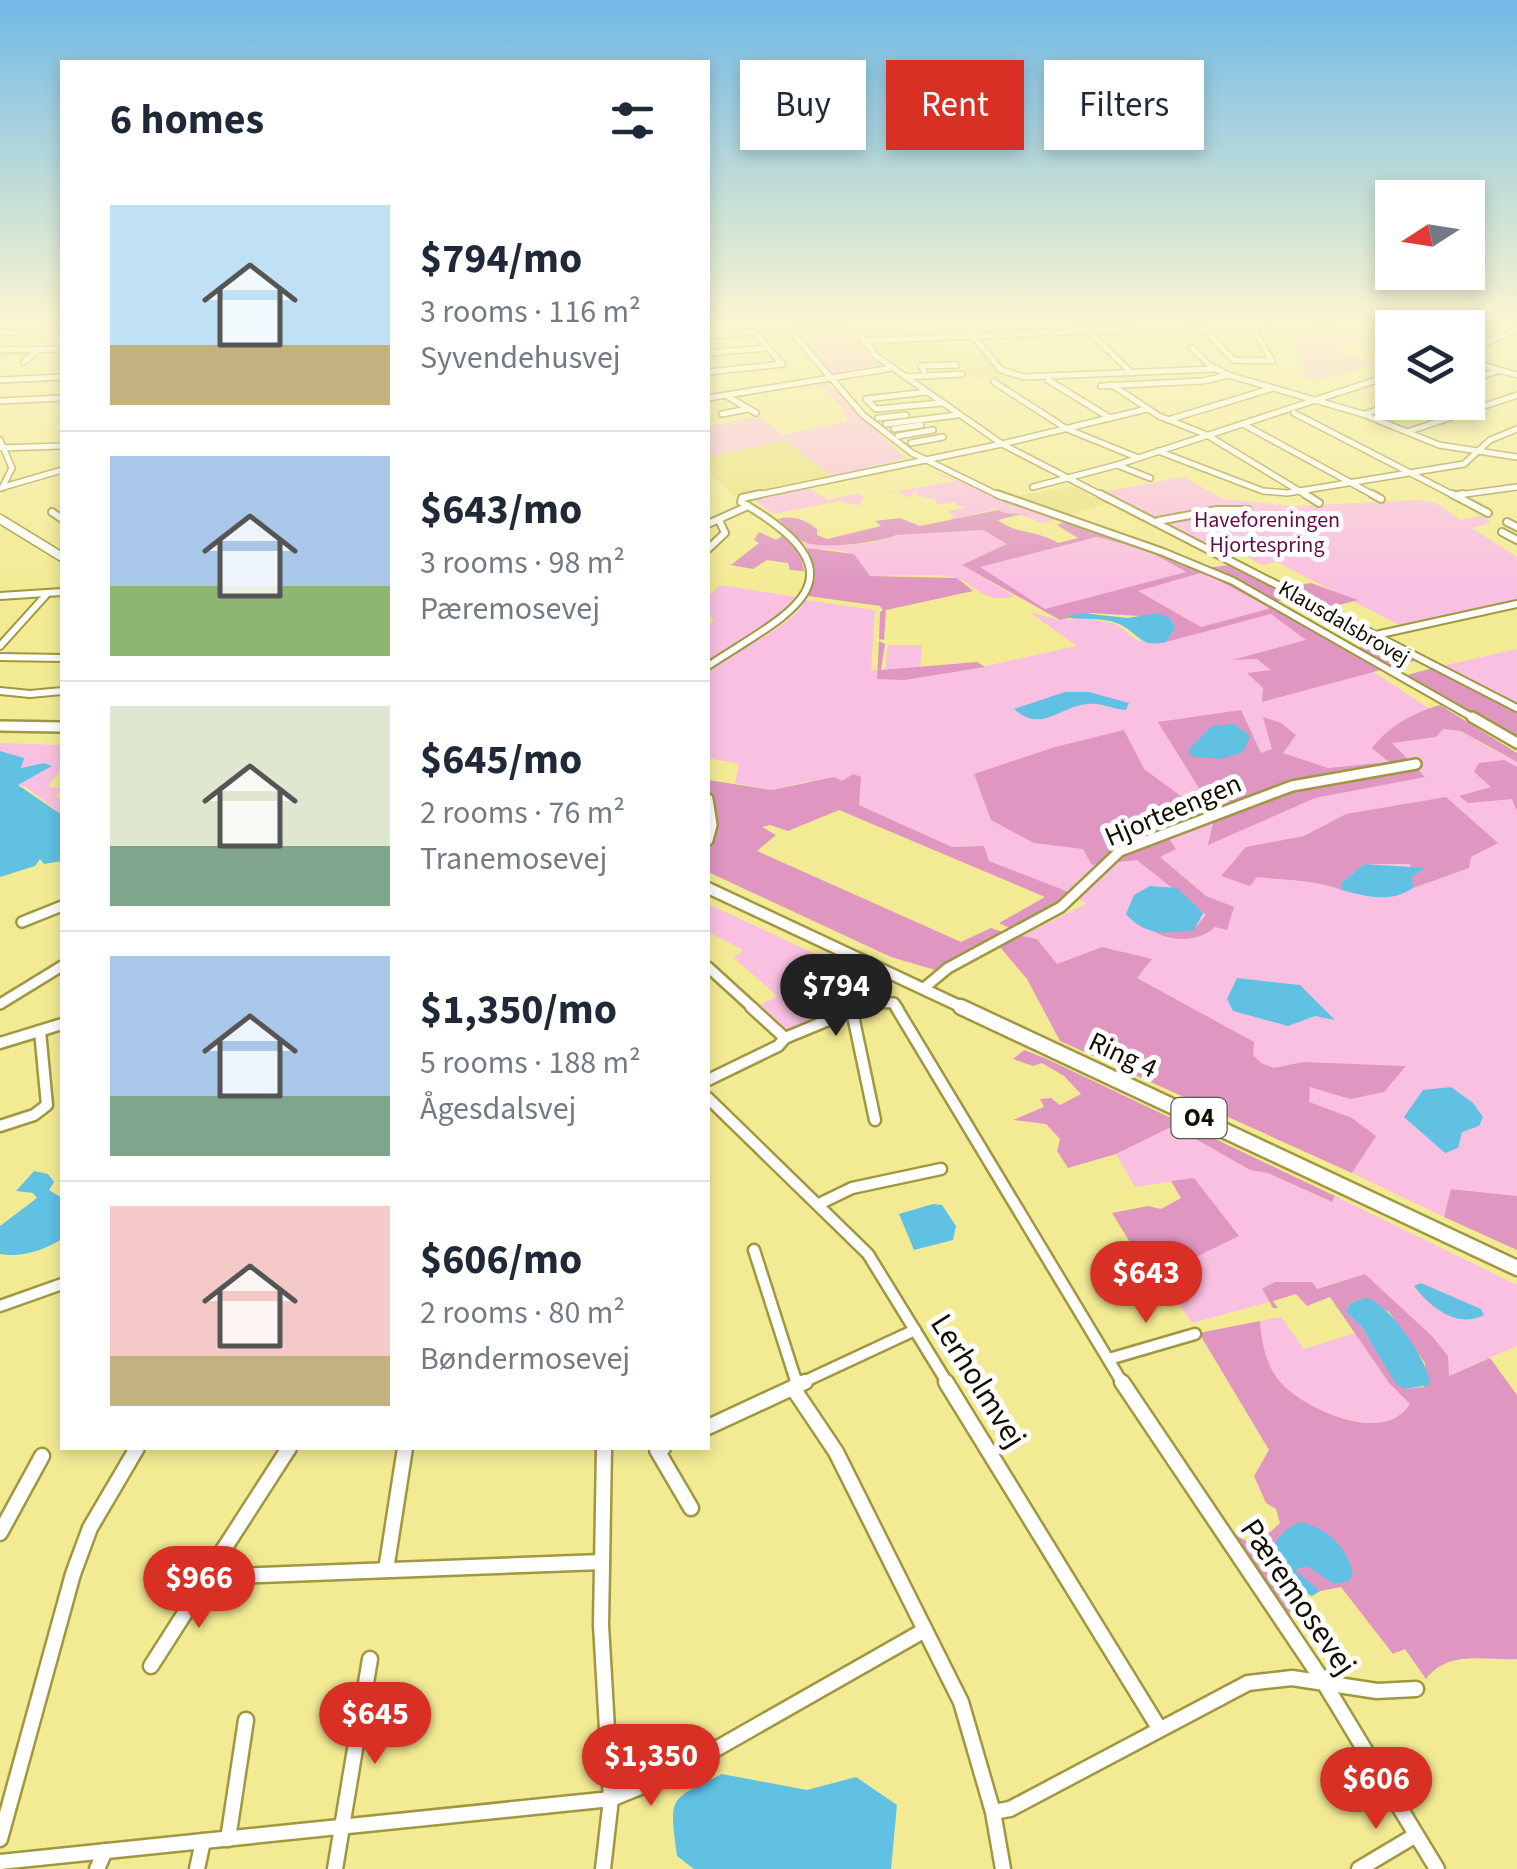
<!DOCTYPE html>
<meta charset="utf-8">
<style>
body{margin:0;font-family:"Source Sans 3",sans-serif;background:#f6f6f7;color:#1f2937;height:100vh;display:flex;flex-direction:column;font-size:38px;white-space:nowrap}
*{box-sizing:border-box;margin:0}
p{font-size:32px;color:#747a83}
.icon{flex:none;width:55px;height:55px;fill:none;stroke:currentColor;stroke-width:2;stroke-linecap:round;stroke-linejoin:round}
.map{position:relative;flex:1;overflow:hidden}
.side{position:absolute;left:60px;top:60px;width:650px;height:1390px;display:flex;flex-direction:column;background:#fff;border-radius:0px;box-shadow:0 5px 15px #0003}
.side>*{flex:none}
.banner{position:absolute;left:740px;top:60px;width:625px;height:90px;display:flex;gap:20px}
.needle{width:65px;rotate:258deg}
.fabs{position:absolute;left:1375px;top:180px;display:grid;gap:20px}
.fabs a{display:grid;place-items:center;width:110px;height:110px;border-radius:0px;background:#fff;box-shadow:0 5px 15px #0003;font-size:50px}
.price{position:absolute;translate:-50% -85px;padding:0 22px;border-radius:35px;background:#d93025;color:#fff;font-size:32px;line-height:65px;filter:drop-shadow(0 2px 5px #0008)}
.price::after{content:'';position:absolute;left:50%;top:60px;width:30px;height:22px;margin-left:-15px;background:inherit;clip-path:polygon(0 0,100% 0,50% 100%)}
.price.selected{background:#222;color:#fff}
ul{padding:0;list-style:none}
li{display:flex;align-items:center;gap:30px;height:250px;padding:0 50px}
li+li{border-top:2px solid #e0e1e3}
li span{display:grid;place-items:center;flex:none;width:280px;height:200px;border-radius:0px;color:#555}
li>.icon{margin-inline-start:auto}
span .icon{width:120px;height:120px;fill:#fffc;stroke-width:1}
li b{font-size:42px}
h2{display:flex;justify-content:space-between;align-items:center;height:120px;padding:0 50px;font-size:42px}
.pill{padding:0 35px;border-radius:0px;background:#fff;box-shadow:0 5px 15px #0003;font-size:35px;line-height:90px}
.pill.selected{background:#d93025;color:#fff}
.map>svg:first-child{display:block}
</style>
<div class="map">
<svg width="1517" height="1869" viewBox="0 0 1517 1869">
<rect width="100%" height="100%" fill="#f3eb94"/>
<!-- built -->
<g fill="#ebe282">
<path d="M939 340 958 363 894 366 870 344Z"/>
<path d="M984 353 998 368 1025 379 975 380 954 354Z"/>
<path d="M785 441 832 476 734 496 708 472V456Z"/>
<path d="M1080 485 1114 501 1064 516 1011 497Z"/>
</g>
<!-- green -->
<g fill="#fac0e1">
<path d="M848 323 849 327 834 328 835 332H852L885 367 831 374 790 325Z"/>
<path d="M1327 323 1374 337 1330 350 1376 364 1347 373 1330 370 1342 376 1308 380 1296 370 1315 368H1305L1289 334Z"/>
<path d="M818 382C846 386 880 442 907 458L832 476 785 441 708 456V426L760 416 782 435 847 421 843 409Z"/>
<path d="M930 470 1060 519 1039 523C1024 512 1012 517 995 509L950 520 954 516 948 511 966 507 955 505 956 502 938 505 934 499 916 495 917 489 909 498 899 492 886 493 954 481Z"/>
<path d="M1184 477 1223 499 1294 506 1417 500 1435 502 1460 520 1486 515 1490 523 1472 528 1517 557V599L1401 626 1277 562 1261 565 1245 555 1230 558 1103 492Z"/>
<path d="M809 488 828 500 858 493 864 497 858 504 866 507 839 501 773 514 753 499Z"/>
<path d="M982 530 1008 544 963 565 1014 596C986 605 976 585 957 578 942 573 888 576 870 576L846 551 807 548 804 542C831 545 871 548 896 535Z"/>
<path d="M1097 537 1147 550 1187 573 1045 609 978 566Z"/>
<path d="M1204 572 1270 609 1201 627 1136 590Z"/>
<path d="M721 585 796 597 768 624 708 662V626L714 621 708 613V596Z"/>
<path d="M805 600 875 610 871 670H885L888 645H922L920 670 972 669 1077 646 1029 612 1060 620 1084 618 1116 624 1135 639 1151 644 1271 614 1380 676 1484 745 1517 762V1196L1452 1189 1444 1217 1352 1173 1375 1136 1352 1118 1308 1102 1310 1086C1363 1103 1361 1099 1405 1066L1303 1062 1274 1068 1260 1063 1253 1055V1042L1136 978 1151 959 1102 947 1057 964 1037 939 1022 936 1087 903 989 861 984 846 952 847 859 805 842 781 804 782 772 790 735 783 739 764 708 758V668C732 652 795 626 805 600Z"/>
<path d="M1517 649V705L1442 666Z"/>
<path d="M0 743 62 745V768L48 787 62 788 55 796 62 801V815L26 787 18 785 28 777V769L21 768 23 759 0 751Z"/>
<path d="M708 904 811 952 860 992 857 1001 798 1030 787 1029 760 1005 777 996 734 958 743 950 708 932Z"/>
<path d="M1173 1126 1250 1170 1268 1173 1331 1202 1335 1196 1517 1285V1346L1448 1376V1356L1433 1337 1365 1274 1316 1289H1262L1269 1302 1192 1323 1159 1275 1238 1236 1194 1178 1135 1187 1116 1154Z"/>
<path d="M1281 1317 1304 1349 1355 1333 1389 1383 1411 1405C1384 1444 1311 1411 1284 1386 1266 1368 1262 1345 1260 1321Z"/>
</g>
<!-- forest -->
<g fill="#df96c1" fill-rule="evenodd">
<path d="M998 510C1009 516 1019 512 1030 516L1021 514 998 520C1014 534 1038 530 1058 543L1078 538 1057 525 1064 522 1207 568 1234 564 1281 588 1311 583 1358 600 1325 609 1296 596 1271 603 1350 649 1385 643 1418 660 1262 702 1263 688 1247 673 1271 670 1257 659 1232 660 1306 640 1271 614 1166 642 1175 629 1171 618 1091 613 1060 620 962 565 1007 544 983 530 896 535C880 543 818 550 802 541 794 536 786 525 778 519 794 515 805 520 817 529V535L827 539 881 526 875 521 900 518 920 526ZM1097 537 1147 550 1186 572 1045 609 980 567ZM1204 572 1269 608 1268 609 1201 627 1138 591Z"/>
<path d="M759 532 776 540 785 534 799 550 804 571 790 570 788 563 767 560 753 569 731 565 759 543 754 540Z"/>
<path d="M807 548 854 554 870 576 957 578 973 591 886 610 884 640 879 639 880 612 883 610 880 606 808 596 815 572Z"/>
<path d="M879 641 885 644 881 670 977 662 985 667 904 680 877 679Z"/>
<path d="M1433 668 1517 711V738L1407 675Z"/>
<path d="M1440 705 1517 753V762L1461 731 1443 729 1436 737 1392 743 1425 777 1315 798 1208 845 1215 814 1158 722 1241 710 1261 753 1272 749 1263 717 1281 723 1296 735 1283 753 1328 768 1389 762 1372 748C1389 726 1413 713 1440 705Z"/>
<path d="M1124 730 1144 769 1204 813 1167 835 1176 849 1160 857 1206 896 1234 907 1227 930 1215 927C1199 943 1168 942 1150 929L1195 928 1206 915 1137 860 1092 865 1083 849 1034 843 991 820 974 774 1055 747Z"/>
<path d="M1504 760 1517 767V811L1512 799 1468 803 1459 796 1491 787 1474 772 1479 763Z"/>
<path d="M853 774 861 777 859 805 952 847 984 846 989 861 1071 893 1048 912 1014 930 999 923 1045 897 839 810 788 831 770 825 762 827 776 835 757 851 961 942 991 928 1008 934 935 970 891 957 708 872V780L772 790 834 777 842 781Z"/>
<path d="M1446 797 1498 843 1471 857 1469 868 1413 888 1410 864H1364L1341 883 1342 890C1310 879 1290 881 1257 877L1250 886 1221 876 1246 847 1304 836 1346 814Z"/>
<path d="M1022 936 1037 939 1057 964 1102 947 1152 959 1137 978 1254 1042 1253 1055 1261 1063 1274 1068 1303 1062 1406 1066 1384 1092 1350 1099 1310 1087 1309 1102 1352 1118 1376 1136 1352 1173 1060 1041 1027 979 999 946Z"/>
<path d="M1024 1050 1047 1059 1335 1196 1332 1202 1268 1173 1250 1170 1173 1126 1116 1154 1068 1168 1057 1151 1060 1139 1046 1124 1013 1120 1044 1107 1040 1099 1051 1098 1060 1105 1081 1094 1064 1076 1042 1063 1033 1066 1013 1059Z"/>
<path d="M1194 1178 1239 1236 1159 1275 1144 1265 1112 1213 1148 1206 1161 1209 1181 1198 1171 1181Z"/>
<path d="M1451 1189 1517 1196V1250L1444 1217Z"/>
<path d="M1365 1274 1433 1337 1448 1356 1449 1376 1490 1358 1517 1395V1659C1485 1661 1449 1649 1426 1679L1405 1649 1393 1654 1341 1587 1320 1591 1294 1570 1307 1565 1312 1525 1288 1585 1295 1588 1289 1616 1230 1532 1255 1546 1280 1523 1276 1509 1266 1503 1254 1476 1269 1450 1199 1333 1260 1321C1262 1345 1266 1368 1284 1386 1310 1411 1385 1445 1410 1404L1389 1383 1330 1297 1307 1306 1296 1294 1273 1301 1278 1308H1273L1262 1289 1275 1282H1312L1317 1289ZM1365 1298 1389 1312 1425 1363 1424 1387 1405 1389 1391 1374 1361 1326 1346 1312 1350 1303Z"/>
</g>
<!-- water -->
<g fill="#60c1e3">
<path d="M1081 613 1128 618 1156 613 1171 618 1175 629 1166 642C1142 648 1140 636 1123 626 1106 616 1083 621 1066 617Z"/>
<path d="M1065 692H1089L1129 703 1126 710C1113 709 1099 702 1088 704 1059 706 1043 734 1014 709Z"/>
<path d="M1234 724 1250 736 1243 752 1221 759 1189 756 1190 748 1212 726Z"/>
<path d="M0 751 24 758 21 768 44 763 52 766 18 785 62 815V861L44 864 40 859 35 866 0 877Z"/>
<path d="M1364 864 1425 868 1412 877 1413 888C1391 903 1367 897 1342 890L1341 883Z"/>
<path d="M1150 886 1177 888 1203 913 1194 930C1167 934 1145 936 1126 914L1134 895Z"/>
<path d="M1237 978 1300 985 1335 1020 1315 1016 1288 1026 1233 1011 1227 999Z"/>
<path d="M1451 1087 1473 1103 1483 1117 1479 1126 1462 1132 1458 1148 1445 1153 1404 1117 1423 1090Z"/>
<path d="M34 1171 48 1174 54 1182 49 1190 62 1198V1239C44 1250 22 1258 0 1254V1226L37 1198 33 1193 16 1191Z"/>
<path d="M933 1204 942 1205 956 1226 953 1240 914 1250 899 1214Z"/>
<path d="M1421 1283 1481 1309 1484 1315C1457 1329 1430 1307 1414 1286Z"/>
<path d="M1365 1298C1387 1300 1431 1364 1430 1385L1405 1389 1396 1384 1361 1326 1346 1312 1350 1303Z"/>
<path d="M1301 1522C1328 1529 1346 1546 1353 1573L1349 1581 1334 1584 1307 1566 1295 1570 1320 1591 1312 1596 1282 1580 1269 1556C1274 1541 1286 1526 1301 1522Z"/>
<path d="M722 1774 807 1790 856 1777 897 1805 891 1869H694L677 1856C669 1795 668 1801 722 1774Z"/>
</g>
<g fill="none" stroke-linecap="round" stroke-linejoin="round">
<!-- minor-far4 casing -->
<g stroke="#a09741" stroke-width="8">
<g id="minor-far4">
<path d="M59 323 62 334"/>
<path d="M784 323 863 415 912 453 1002 497"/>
<path d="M852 323 876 356 1002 444 1105 497"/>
<path d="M1185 329 1253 328 1266 323"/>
<path d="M1204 329 1233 360 1272 361 1253 328"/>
<path d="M1088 331 1132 373"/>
<path d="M0 333 15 332"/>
<path d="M708 336 754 332 782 364"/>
<path d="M974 337 1001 370 1024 377 1214 369"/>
<path d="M863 341 1172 327 1169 323"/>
<path d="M1192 348 1209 365 1228 375 1363 414 1439 445 1517 457"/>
<path d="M0 350 62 349"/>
<path d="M1468 351 1517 329"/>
<path d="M708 353 765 348"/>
<path d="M1468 361 1517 375"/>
<path d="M24 362 39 349"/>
<path d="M924 371 921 366 956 365"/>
<path d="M708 372 782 364"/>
<path d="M905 377 962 374"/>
<path d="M0 380 62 377"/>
<path d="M1048 380 1110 418"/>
<path d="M1468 381 1497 371"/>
<path d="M994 382 1067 429 1136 457"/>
<path d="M1112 385 1159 416 1207 435 1309 497"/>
<path d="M1101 386 1203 381 1228 375"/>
<path d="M927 392 866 399 876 409 942 403"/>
<path d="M727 396 756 413"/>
<path d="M708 398 892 368"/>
<path d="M0 401 62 398"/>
<path d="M1294 413 1457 497"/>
<path d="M722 414 747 409"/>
<path d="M1365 414 1400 402"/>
<path d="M878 418 906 415"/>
<path d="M1168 420 1273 388"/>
<path d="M886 424 957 415"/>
<path d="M1243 424 1377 497"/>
<path d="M894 429 921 425"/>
<path d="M1407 432 1517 395"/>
<path d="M898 436 933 430"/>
<path d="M0 440 12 468 2 488"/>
<path d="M911 443 943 437"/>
<path d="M0 448 62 446"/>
<path d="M1158 451 1263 491 1287 493 1464 464 1490 440 1517 429"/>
<path d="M1117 465 1150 478"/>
<path d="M1033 487 1117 465 1392 375"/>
<path d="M0 488 62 470"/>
<path d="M1458 495 1517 487"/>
<path d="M748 497 1002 444 1147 409"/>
</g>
</g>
<!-- minor-far3 casing -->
<g stroke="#a09741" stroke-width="10">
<g id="minor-far3">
<path d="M997 494 1163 552 1233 581 1477 720"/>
<path d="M1100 494 1517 708"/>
<path d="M1305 494 1319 503"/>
<path d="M1372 494 1381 499"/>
<path d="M1452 494 1488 513"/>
<path d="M1458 495 1463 494"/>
<path d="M748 506 741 502 742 498 760 494"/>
<path d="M52 512 62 519"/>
<path d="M1158 521 1217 510H1248"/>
<path d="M1507 522 1517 527"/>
<path d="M708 524 748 506"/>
<path d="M1502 532 1517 540"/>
<path d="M708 549 725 533 719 520"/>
<path d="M0 596 62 592"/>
<path d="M1376 635 1517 604"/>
<path d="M0 646 46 595"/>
<path d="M0 657 62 658"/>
<path d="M708 666C783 616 873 581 748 506"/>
<path d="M0 691 30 694 62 691"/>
</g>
</g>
<!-- minor-far2 casing -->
<g stroke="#a09741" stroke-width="14">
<g id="minor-far2">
<path d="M1472 717 1517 743"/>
<path d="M0 726 62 727"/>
<path d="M708 799 712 825 708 840"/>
<path d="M22 922 62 906"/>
<path d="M708 967 754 1009"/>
<path d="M924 988 948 968 1061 907 1120 851 1292 786 1416 764"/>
<path d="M0 1004 62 966"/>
<path d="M854 1009 871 1002 894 1003 898 1009"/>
</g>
</g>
<!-- minor-far1 casing -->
<g stroke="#a09741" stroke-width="15">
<g id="minor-far1">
<path d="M751 1007 785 1038"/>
<path d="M896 1007 1123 1384"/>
<path d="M852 1011 875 1120"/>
<path d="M0 1043 62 1024"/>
<path d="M708 1080 778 1046 785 1038 860 1007"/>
<path d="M708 1098 868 1254 948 1384"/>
<path d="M0 1126 34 1115 47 1105 40 1031"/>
<path d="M819 1204 852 1188 941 1169"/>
<path d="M754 1250 797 1384"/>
<path d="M0 1306 62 1284"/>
<path d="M1109 1359 1195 1334"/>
<path d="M799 1384 915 1330"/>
</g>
</g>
<!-- minor casing -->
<g stroke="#a09741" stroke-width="19">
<g id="minor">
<path d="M797 1382 798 1386"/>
<path d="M946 1382 1159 1728"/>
<path d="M1122 1382 1323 1681 1437 1869"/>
<path d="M793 1388 836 1452 961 1702 993 1812 1003 1869"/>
<path d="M708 1427 805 1382"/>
<path d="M663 1448 657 1450 691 1508"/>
<path d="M0 1533 42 1456"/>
<path d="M386 1570 405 1448"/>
<path d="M222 1571 234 1576 602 1562"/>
<path d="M222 1571V1552L289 1448"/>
<path d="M151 1666 206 1580 222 1571"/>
<path d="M993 1812 1010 1809 1248 1683 1292 1678 1377 1691 1416 1689"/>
<path d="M0 1839 73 1574 90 1528 137 1448"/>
<path d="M228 1839 246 1720"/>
<path d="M0 1862 611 1799 672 1774 925 1630"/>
<path d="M97 1869 105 1851"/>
<path d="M197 1869 203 1841"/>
<path d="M335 1869 370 1659"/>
<path d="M603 1869 611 1799 601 1625 604 1448"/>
<path d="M1359 1869 1416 1835"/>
</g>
</g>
<!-- major-far2 casing -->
<g stroke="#a09741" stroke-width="11">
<path id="major-far2" d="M0 519 62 557"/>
</g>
<!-- major-far1 casing -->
<g stroke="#a09741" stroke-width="15">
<path id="major-far1" d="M708 888 966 1009"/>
</g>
<!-- major casing -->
<g stroke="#a09741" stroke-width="19">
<path id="major" d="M961 1007 1517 1268"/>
</g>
<!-- minor-far4 -->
<use href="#minor-far4" stroke="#fff" stroke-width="5"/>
<!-- minor-far3 -->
<use href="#minor-far3" stroke="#fff" stroke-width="6"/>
<!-- minor-far2 -->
<use href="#minor-far2" stroke="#fff" stroke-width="9"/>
<!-- minor-far1 -->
<use href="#minor-far1" stroke="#fff" stroke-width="10"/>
<!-- minor -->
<use href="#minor" stroke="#fff" stroke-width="14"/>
<!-- major-far2 -->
<use href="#major-far2" stroke="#fff" stroke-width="8"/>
<!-- major-far1 -->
<use href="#major-far1" stroke="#fff" stroke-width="10"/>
<!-- major -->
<use href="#major" stroke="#fff" stroke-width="14"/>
</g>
<!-- sky -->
<linearGradient id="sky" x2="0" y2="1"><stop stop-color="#71b9e6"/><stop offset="0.55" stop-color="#faf6cf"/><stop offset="1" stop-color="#faf6cf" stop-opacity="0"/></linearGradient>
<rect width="1517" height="585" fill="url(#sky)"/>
<g text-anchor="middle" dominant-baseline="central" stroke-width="10" stroke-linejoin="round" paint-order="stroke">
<!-- far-park labels -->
<g font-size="22" fill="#630d49" stroke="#fff">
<text x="1267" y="520">Haveforeningen<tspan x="1267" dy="25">Hjortespring</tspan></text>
</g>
<!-- far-street labels -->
<g font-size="22" fill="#120f00" stroke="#fff">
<text transform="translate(1344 623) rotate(30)">Klausdalsbrovej</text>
</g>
<!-- shield labels -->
<rect fill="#fff" stroke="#59574c" stroke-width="2.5" x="1171.5" y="1098" width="55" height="40" rx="8"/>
<g font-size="25" font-weight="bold" fill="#120f00">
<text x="1199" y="1118">O4</text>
</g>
<!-- street labels -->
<g font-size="28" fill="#120f00" stroke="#fff">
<text transform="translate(1173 810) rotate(-23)">Hjorteengen</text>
<text transform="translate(1123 1055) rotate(25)">Ring 4</text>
</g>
<!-- near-street labels -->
<g font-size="32" fill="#120f00" stroke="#fff">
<text transform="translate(978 1381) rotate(58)">Lerholmvej</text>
<text transform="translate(1298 1597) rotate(56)">Pæremosevej</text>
</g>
</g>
</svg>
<div class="fabs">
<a><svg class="needle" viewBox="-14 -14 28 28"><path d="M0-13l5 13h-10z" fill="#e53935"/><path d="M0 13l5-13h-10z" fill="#747a83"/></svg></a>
<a><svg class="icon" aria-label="layers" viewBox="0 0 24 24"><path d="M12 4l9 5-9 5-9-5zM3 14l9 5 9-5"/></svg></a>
</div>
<b class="price selected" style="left:836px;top:1039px">$794</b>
<b class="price" style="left:1146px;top:1326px">$643</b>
<b class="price" style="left:199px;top:1631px">$966</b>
<b class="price" style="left:375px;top:1767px">$645</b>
<b class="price" style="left:651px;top:1809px">$1,350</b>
<b class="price" style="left:1376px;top:1832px">$606</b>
<div class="banner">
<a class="pill">Buy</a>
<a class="pill selected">Rent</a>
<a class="pill">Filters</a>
</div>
<section class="side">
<h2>6 homes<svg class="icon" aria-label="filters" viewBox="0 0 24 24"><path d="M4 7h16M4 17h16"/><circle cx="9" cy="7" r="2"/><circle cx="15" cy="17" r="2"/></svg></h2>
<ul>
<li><span style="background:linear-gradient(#bfe0f5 70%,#c2b280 0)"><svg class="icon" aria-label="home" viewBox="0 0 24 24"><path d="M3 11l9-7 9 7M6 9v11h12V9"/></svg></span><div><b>$794/mo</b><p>3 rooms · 116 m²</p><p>Syvendehusvej</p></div></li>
<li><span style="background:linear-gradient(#a9c7e8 65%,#8fb573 0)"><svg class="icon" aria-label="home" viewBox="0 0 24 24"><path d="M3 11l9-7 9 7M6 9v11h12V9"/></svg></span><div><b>$643/mo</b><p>3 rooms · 98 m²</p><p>Pæremosevej</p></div></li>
<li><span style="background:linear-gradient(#dfe7d0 70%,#7fa58c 0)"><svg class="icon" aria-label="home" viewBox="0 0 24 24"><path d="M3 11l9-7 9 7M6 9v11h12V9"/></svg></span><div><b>$645/mo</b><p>2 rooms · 76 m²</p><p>Tranemosevej</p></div></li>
<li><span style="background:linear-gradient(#a9c7e8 70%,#7fa58c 0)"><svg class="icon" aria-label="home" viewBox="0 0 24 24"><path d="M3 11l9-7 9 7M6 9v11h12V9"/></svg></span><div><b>$1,350/mo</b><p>5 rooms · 188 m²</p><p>Ågesdalsvej</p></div></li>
<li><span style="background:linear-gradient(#f6c9c9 75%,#c2b280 0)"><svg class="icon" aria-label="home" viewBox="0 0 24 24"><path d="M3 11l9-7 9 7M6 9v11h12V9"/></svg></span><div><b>$606/mo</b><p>2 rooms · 80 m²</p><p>Bøndermosevej</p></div></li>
</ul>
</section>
</div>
